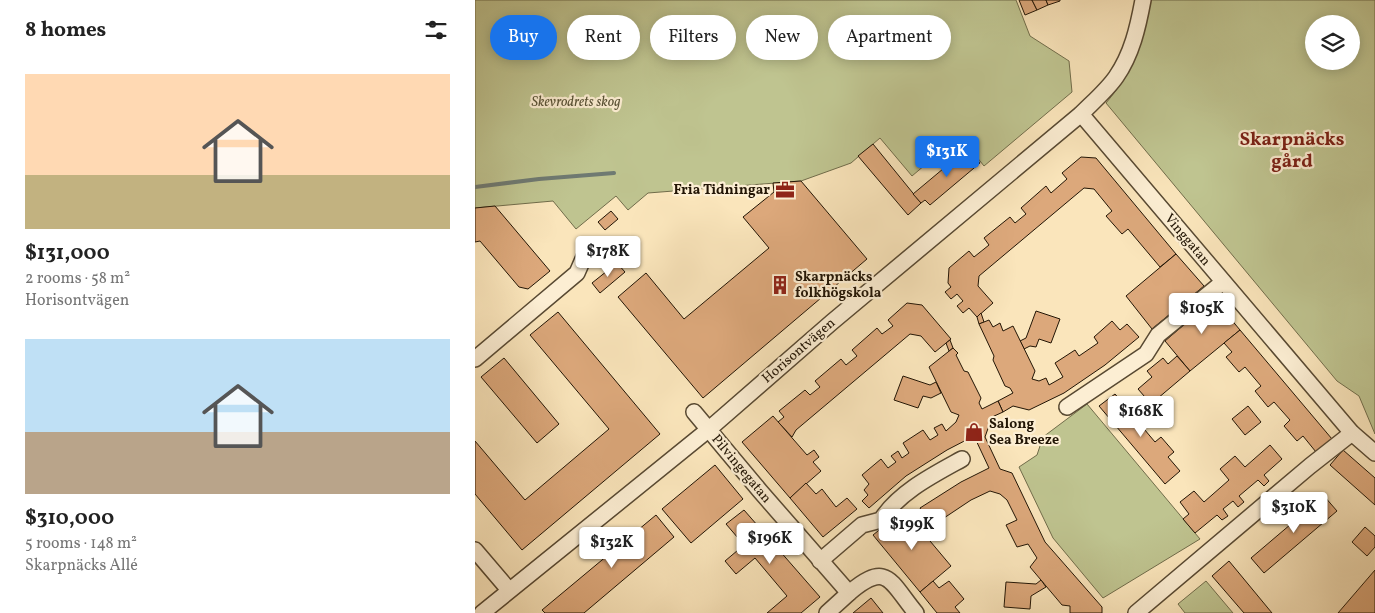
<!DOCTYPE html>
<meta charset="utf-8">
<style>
body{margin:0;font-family:Vollkorn,serif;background:#f6f6f6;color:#222;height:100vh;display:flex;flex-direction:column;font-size:19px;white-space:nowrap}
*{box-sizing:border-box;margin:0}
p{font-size:16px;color:#767676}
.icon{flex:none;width:28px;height:28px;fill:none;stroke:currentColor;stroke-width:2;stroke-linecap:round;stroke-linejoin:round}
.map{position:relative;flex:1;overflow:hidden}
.panel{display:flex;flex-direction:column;background:#fff;width:475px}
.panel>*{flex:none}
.top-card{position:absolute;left:15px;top:15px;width:475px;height:45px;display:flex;gap:10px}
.controls{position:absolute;left:830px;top:15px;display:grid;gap:10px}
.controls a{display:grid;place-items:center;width:55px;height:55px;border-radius:50%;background:#fff;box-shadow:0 2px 12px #0003;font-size:25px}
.price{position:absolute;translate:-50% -42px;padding:0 11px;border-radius:5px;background:#fff;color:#222;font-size:16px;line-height:32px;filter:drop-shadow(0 1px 2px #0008)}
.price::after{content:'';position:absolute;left:50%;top:30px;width:15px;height:11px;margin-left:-8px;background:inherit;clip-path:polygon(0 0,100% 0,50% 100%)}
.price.on{background:#1a73e8;color:#fff}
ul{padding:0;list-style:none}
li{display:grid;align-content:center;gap:10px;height:265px;padding:0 25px}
li span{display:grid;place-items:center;height:155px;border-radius:0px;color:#555}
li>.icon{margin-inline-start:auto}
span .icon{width:90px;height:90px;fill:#fffc;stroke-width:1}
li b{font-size:21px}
h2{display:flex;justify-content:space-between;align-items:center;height:60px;padding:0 25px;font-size:21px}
.tag{padding:0 18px;border-radius:22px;background:#fff;box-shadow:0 2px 12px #0003;font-size:18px;line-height:45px}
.tag.on{background:#1a73e8;color:#fff}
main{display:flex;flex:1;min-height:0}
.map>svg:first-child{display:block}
</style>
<main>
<section class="panel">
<h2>8 homes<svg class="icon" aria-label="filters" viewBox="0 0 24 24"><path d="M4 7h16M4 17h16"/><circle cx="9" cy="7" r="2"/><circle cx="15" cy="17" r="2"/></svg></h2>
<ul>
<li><span style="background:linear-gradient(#ffd9b3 65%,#c2b280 0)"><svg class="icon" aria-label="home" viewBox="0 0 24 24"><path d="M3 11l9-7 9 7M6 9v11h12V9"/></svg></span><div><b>$131,000</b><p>2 rooms · 58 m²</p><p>Horisontvägen</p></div></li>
<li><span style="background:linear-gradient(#bfe0f5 60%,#b9a48a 0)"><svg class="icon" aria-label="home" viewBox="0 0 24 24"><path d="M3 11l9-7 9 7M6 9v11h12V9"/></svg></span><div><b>$310,000</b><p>5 rooms · 148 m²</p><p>Skarpnäcks Allé</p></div></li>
</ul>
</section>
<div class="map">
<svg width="900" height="613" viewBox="0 0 900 613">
<rect width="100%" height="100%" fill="#fae5bb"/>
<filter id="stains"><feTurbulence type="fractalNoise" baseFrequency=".004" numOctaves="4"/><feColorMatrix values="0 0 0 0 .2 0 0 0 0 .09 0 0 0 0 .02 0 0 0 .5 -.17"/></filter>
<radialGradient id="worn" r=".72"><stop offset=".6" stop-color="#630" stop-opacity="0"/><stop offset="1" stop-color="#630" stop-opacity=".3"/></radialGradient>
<!-- green -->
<g fill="#bfc490" stroke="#706c4a" fill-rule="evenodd">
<path d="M0 0H541L555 36 594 61 597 92 509 166 493 146 470 148 437 176 405 138 376 163 326 181 173 193 153 210 141 196 101 229 78 201 0 208Z"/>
<path d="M675 0H900V434L884 396 862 381 631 103C659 70 664 49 674 8ZM839 24H876V61H839Z"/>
<path d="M612 404 725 539 628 598 578 538 544 467 562 455 568 437Z"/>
<path d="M731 581 758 613H710L703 604Z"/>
</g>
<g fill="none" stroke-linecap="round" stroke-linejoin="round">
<!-- stream -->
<path stroke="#6f7a72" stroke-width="4" d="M0 187 64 179 139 173"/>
</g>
<!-- building -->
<g fill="#dca87b" stroke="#221505">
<path d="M544 0H557L562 10 550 15Z"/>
<path d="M557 0H571L573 5 562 10Z"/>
<path d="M571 0H585V1L573 5Z"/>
<path d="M398 144 446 203 433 215 383 156Z"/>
<path d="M493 148 505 163 455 205 450 200 446 203 438 194Z"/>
<path d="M606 157 621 158 701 254 685 267 653 229 647 234 631 216 637 211 619 189 609 188 504 276 503 286 518 303 502 317 494 308 488 313 482 306 488 301 482 294 476 299 470 292 476 287 473 283 474 268 494 251 499 257 514 245 509 238 535 217 540 223 551 214 546 208 571 186 576 193 592 179 587 173Z"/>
<path d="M326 181 392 259 228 398 143 297 171 273 209 319 294 248 268 217 299 192 298 183Z"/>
<path d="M20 206 75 271 53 289 44 287 5 241 0 242V208Z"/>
<path d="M136 211 143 219 130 230 123 222Z"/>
<path d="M701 254 729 286 677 329 651 296Z"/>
<path d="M142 263 150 272 125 293 117 283Z"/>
<path d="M739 299 765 330 715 371 690 341Z"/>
<path d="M432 303 447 305 476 339 460 352 446 336 435 334 321 430 317 437 303 422 309 417 304 411 330 390 335 395 345 387 340 381 366 359 371 365 382 356 377 350 402 328 407 334 418 326 413 320Z"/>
<path d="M561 311 585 319 576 343 564 339 561 347 555 346 549 349 545 341 551 338Z"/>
<path d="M83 312 185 434 47 550 0 494V441L50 500 134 429 55 335Z"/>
<path d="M506 313 509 322 504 324 502 317Z"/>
<path d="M514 320 518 327 525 323 528 331 538 326 560 371 557 379 564 381 571 378 574 385 588 377 580 363 600 350 604 356 623 343 619 337 637 321 645 330 652 324 664 337 630 365 589 393 554 410 538 406 528 412 523 401 538 393 535 388 530 386 518 360 519 356 504 324Z"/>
<path d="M765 330 857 439 841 452 828 436 822 441 809 426 815 420 799 402 793 407 780 391 786 386 770 367 764 372 751 357 757 352 749 343Z"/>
<path d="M475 340 478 348 474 351 471 343Z"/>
<path d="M478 348 483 353 481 355 489 371 493 372 506 398 504 403 507 409 523 401 528 412 517 417 510 437 525 469 537 473 570 542 627 607V613H595V606L587 605 555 567 562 558 553 544 542 547 531 525 542 520 532 500 525 494 515 491 496 500 457 526 445 508 486 482 514 468 499 436 472 450 431 476 394 508 387 501 393 495 389 490 394 484 387 475 406 459 413 468 421 462 416 456 423 451 427 458 434 453 428 443 448 430 455 440 463 435 459 428 467 424 471 431 481 422 484 415 476 412 454 367Z"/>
<path d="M702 356 715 371 676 404 663 389 677 377 672 371 688 358 693 364Z"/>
<path d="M29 358 84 424 62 443 6 377Z"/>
<path d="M428 376 455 385 461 382 466 393 456 398 448 396 443 408 419 400Z"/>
<path d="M640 394 652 408 658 403 670 418 664 423 680 442 686 437 699 452 693 457 705 471 690 484 624 406Z"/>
<path d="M773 406 786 422 770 435 757 419Z"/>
<path d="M298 416 332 455 339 450 344 457 338 462 346 471 315 498 267 442Z"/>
<path d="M795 445 807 459 789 475 794 481 789 486 783 480 764 496 769 502 763 507 758 501 748 509 753 516 747 520 742 515 720 533 708 519 714 514 705 502 719 491 729 502 754 480 745 469 760 456 770 467Z"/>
<path d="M868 450 900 478V505L855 465Z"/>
<path d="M240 465 268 499 216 543 187 509Z"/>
<path d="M331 483 341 494 347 489 361 507 372 498 382 509 348 537 315 498Z"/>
<path d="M849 496 862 511 789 573 776 558Z"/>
<path d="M269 510 345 597 326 613H292L312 596 280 558 261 574 250 561 269 545 251 524Z"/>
<path d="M429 510 476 566 445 592 398 535Z"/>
<path d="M181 515 199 537 109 613H70L67 610Z"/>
<path d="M890 527 900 536V547L892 556 877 542Z"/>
<path d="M754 561 797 613H769L737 576Z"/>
<path d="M900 570V613H863Z"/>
<path d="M566 580 571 587 556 596 555 609 529 607 531 582 561 584Z"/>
<path d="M458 581 464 588 474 581 489 599 480 607 485 613H462L445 592Z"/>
<path d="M396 598 408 613H378Z"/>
</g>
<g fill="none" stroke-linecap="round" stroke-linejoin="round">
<!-- minor casing -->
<g stroke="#584932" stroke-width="18">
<g id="minor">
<path d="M606 114 877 433 900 453"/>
<path d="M0 359 102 273 112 250"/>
<path d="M592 407 671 354 683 335 748 282"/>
<path d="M219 412 285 491 374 593C413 560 415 582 441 613"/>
<path d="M0 550 34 590"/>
<path d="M345 561 387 525 406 520C424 492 458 475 487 459"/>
<path d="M7 613 233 430 357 322 606 114C618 102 632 90 641 77 657 54 663 27 668 0"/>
<path d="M352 613 374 593"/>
<path d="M661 613 835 466 877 433"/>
</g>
</g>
<!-- minor -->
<use href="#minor" stroke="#fceed3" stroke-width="15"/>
</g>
<!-- icons -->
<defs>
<g id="office-bare" transform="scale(1.5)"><path d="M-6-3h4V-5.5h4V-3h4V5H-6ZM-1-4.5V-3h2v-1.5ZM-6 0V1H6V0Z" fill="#8f2418" stroke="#fceed3" stroke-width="2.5" paint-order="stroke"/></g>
<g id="building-bare" transform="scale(1.5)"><path d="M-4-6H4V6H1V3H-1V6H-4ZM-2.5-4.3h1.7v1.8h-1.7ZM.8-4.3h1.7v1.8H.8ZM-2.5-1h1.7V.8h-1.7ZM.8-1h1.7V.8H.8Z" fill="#8f2418" stroke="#fceed3" stroke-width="2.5" paint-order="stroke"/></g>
<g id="shop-bare" transform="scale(1.5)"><path d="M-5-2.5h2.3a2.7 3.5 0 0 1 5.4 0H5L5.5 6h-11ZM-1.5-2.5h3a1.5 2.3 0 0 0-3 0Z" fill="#8f2418" stroke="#fceed3" stroke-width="2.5" paint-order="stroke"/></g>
</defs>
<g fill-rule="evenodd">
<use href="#office-bare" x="310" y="190"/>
<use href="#building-bare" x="305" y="285"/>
<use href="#shop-bare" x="499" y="432"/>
</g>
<g text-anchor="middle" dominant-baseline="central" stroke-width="4.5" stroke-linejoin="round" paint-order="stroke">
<!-- park labels -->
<g font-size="14" font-style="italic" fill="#595236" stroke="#fceed3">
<text x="101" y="102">Skevrodrets skog</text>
</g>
<!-- poi labels -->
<g font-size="14" font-weight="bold" fill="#221505" stroke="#fceed3" text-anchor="start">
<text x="295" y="190" text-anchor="end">Fria Tidningar</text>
<text x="320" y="277">Skarpnäcks<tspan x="320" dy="16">folkhögskola</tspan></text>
<text x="514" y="424">Salong<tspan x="514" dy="16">Sea Breeze</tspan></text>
</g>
<!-- street labels -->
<g font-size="14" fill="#221505" stroke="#fceed3">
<text transform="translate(712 240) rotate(50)">Vinggatan</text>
<text transform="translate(324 351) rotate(-41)">Horisontvägen</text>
<text transform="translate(266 469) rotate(50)">Pilvingegatan</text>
</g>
<!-- district labels -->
<g font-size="19" font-weight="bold" fill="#7a1f14" stroke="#fceed3">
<text x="817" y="140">Skarpnäcks<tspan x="817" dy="22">gård</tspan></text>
</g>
</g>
<rect width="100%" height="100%" filter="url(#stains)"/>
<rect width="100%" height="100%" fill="url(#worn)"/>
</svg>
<div class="controls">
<a><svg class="icon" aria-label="layers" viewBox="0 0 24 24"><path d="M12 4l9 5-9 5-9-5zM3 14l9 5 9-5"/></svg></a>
</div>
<b class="price on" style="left:472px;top:178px">$131K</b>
<b class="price" style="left:133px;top:278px">$178K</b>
<b class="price" style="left:727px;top:335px">$105K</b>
<b class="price" style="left:666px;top:438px">$168K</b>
<b class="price" style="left:819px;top:534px">$310K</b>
<b class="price" style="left:437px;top:551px">$199K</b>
<b class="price" style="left:295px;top:565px">$196K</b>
<b class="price" style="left:137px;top:569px">$132K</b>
<div class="top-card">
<a class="tag on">Buy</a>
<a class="tag">Rent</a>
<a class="tag">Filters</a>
<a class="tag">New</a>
<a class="tag">Apartment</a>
</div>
</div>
</main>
